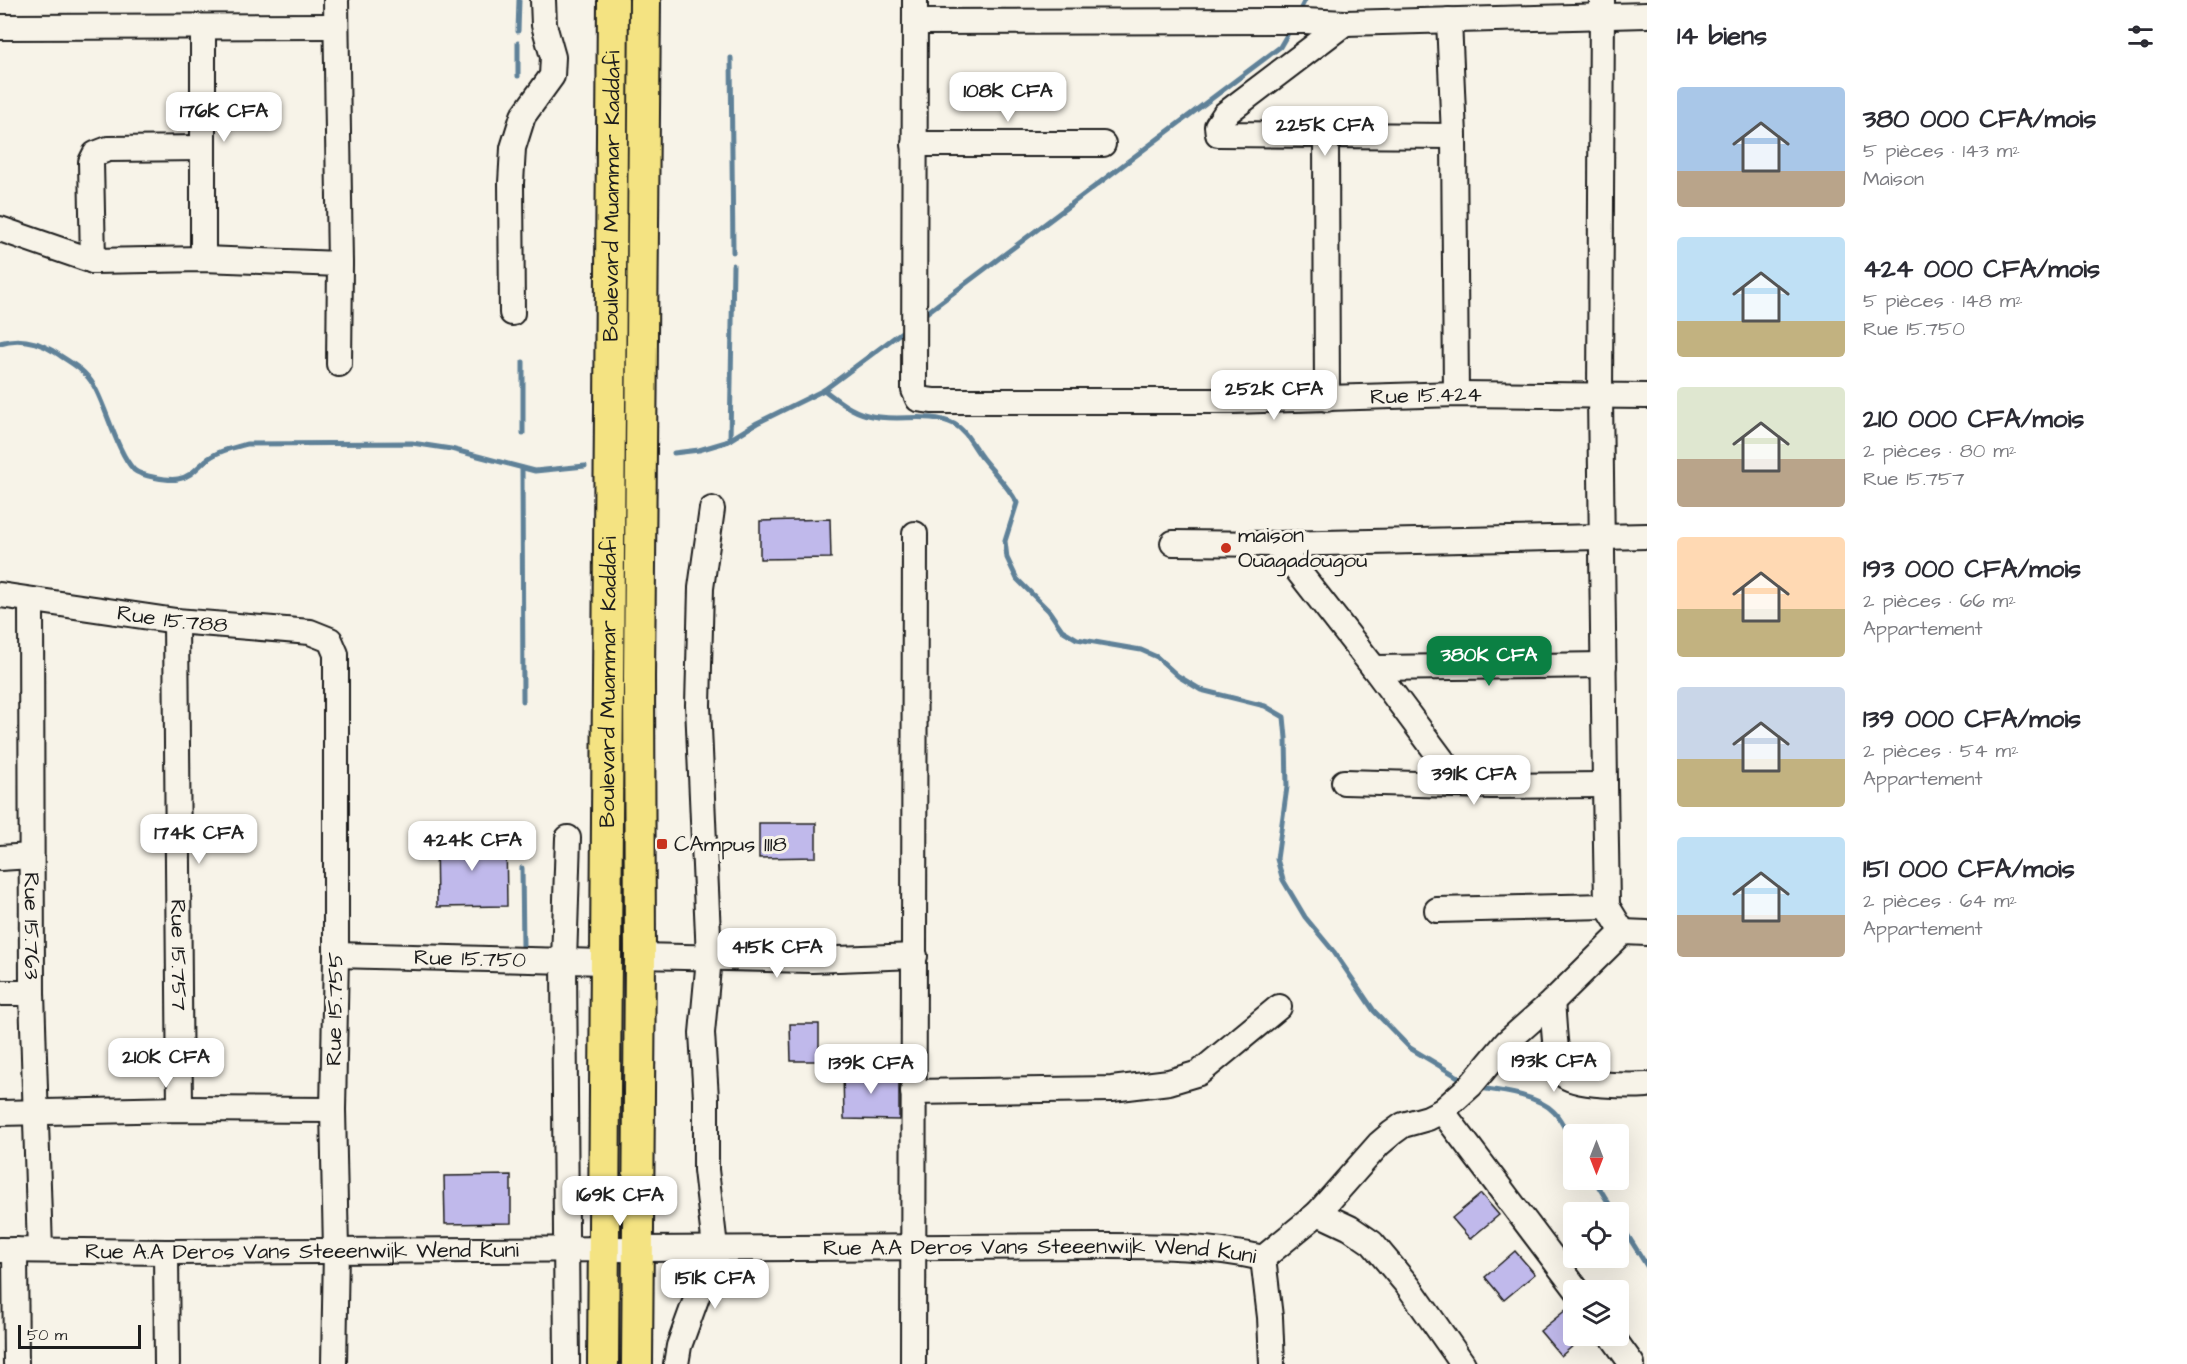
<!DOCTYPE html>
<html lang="fr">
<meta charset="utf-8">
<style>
body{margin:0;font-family:"Architects Daughter",sans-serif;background:#f2f2f3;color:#2b2b33;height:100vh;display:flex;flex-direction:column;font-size:22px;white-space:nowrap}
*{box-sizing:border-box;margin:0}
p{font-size:20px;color:#7c7c81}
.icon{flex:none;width:33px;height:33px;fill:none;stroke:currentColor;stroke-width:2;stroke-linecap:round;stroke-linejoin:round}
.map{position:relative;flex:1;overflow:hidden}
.panel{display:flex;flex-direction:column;background:#fff;width:540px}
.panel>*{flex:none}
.needle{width:39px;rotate:180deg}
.tools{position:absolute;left:1563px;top:1124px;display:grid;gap:12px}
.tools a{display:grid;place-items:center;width:66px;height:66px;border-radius:6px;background:#fff;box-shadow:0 6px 24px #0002;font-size:30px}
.scale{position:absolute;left:18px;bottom:15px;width:123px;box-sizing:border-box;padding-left:6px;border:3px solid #1c1c1c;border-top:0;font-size:16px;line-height:21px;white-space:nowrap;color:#1c1c1c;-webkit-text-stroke:4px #f7f3e8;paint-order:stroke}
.price{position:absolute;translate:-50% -51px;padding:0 14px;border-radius:12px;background:#fff;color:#222;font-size:20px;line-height:39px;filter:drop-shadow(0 2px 3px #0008)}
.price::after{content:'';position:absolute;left:50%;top:36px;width:18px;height:14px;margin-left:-9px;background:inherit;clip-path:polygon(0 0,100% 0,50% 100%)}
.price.selected{background:#0b8043;color:#fff}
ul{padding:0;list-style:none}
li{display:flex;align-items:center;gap:18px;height:150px;padding:0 30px}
li span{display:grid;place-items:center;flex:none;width:168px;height:120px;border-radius:6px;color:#555}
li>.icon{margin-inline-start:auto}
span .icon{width:72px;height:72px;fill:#fffc;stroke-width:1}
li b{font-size:26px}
h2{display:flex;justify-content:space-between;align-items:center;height:72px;padding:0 30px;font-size:26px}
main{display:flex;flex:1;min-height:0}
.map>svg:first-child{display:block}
</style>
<main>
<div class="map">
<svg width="1647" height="1364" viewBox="0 0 1647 1364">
<rect width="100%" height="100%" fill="#f7f3e8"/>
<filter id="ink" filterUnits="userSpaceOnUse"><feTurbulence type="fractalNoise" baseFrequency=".0167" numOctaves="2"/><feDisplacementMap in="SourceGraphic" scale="12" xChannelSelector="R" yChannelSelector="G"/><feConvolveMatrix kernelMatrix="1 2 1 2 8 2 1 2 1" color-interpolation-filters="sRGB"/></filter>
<g filter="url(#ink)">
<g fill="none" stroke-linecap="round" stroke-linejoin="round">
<!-- stream -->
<g stroke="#5f8198" stroke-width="5">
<path d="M1298 14 1305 0"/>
<path d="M518 31 519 0"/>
<path d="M731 58 733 252"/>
<path d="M518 76V43"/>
<path d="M921 317 1280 47 1291 28"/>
<path d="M0 343C19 337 36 341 53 351 68 361 85 369 94 386 107 409 117 452 134 470 141 476 169 481 178 479 190 477 196 469 205 461 217 451 232 448 247 444L412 443 451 449 535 471 585 466"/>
<path d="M523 362V433"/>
<path d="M824 390C837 400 851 411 867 415 895 423 928 411 954 424 967 431 974 448 983 459 995 474 1008 486 1017 503L1005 541 1007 558 1017 579 1049 611 1062 630 1077 639 1141 650 1157 657 1178 676 1201 690 1265 706 1284 717 1286 738 1287 787 1277 859 1283 880 1305 917 1334 952 1374 1011 1410 1048 1465 1081"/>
<path d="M730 440 733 265"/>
<path d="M674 453 699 450 726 442 757 423 824 390 907 328"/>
<path d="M522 468 523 701"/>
<path d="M522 868 523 947"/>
<path d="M1479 1088C1501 1091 1538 1095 1554 1112 1562 1120 1568 1135 1574 1145"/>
<path d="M1594 1179 1614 1212"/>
<path d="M1618 1220 1647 1266"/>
</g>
</g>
<!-- building -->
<g fill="#c0b9eb" stroke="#1c1c1c" stroke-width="1.5">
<path d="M830 519 831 558 760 559V521Z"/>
<path d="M759 823H816V857L759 858Z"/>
<path d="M506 836 507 906 437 907 436 837Z"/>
<path d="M790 1024H819V1061H791Z"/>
<path d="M843 1071 899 1072V1120L844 1119Z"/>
<path d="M511 1175V1223L445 1224 444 1176Z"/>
<path d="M1481 1194 1499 1215 1470 1239 1452 1218Z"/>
<path d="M1515 1251 1535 1274 1504 1300 1485 1277Z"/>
<path d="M1567 1309 1574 1317V1335H1586L1561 1356 1540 1331Z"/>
</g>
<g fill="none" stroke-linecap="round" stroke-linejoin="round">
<!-- minor casing -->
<g stroke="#1c1c1c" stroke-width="28">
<g id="minor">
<path d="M336 0 340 264 339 364"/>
<path id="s1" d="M915 0 914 390 918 399 933 401H1232L1456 394 1647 396"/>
<path d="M1602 0 1600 396 1605 785 1607 906 1623 932"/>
<path d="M1449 20 1454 136 1456 394"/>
<path d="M915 22 1305 21 1345 23 1647 15"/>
<path d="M1345 23 1225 114 1217 126 1218 134 1454 136"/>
<path d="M0 27 336 26"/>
<path d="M1326 136 1327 399"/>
<path d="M914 144H1103"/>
<path d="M0 229 93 261 203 259 340 264"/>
<path d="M203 259V27"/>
<path d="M93 261 91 162 95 154 108 149 203 148"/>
<path d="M512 313 511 183 513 148 523 116 552 76 553 57 544 25 543 0"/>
<path d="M1173 543 1277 544 1647 536"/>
<path d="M1277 544 1374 668 1460 784"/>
<path id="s2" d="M0 595 176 621 310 632 330 640 336 654V955L333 1110 336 1250 334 1364"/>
<path id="s3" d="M31 600 32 993 40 1250"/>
<path id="s4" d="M176 621 180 1109"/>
<path d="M1374 668 1604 665"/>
<path d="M1344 782 1491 786 1605 785"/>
<path d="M0 858 31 856"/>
<path d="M1437 910 1607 906"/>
<path d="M1623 932 1647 933"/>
<path id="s5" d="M336 955 605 962"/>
<path d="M640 956 812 960 915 956"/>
<path d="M0 993H32"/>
<path d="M1552 1002C1554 1018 1554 1064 1564 1075 1575 1086 1631 1086 1647 1085"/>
<path d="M913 1092 1112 1089 1169 1082 1199 1073 1279 1007"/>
<path d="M1442 1111 1577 1290"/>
<path d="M0 1113 180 1109 333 1110"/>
<path d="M1318 1213 1350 1228 1372 1243 1409 1287 1463 1364"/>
<path id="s6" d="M0 1250 166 1252 1107 1246C1161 1246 1210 1246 1263 1258"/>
<path d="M15 1250 16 1364"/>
<path d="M166 1252 167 1364"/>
<path d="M1263 1258 1318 1213 1379 1144 1392 1133 1403 1125 1428 1118 1442 1111 1471 1085 1507 1042 1552 1002 1623 932"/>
<path d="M1263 1258 1270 1317 1272 1364"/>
<path d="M1611 1335 1632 1364"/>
<path d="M567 1364 564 961 568 838"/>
<path d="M676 1364 679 1346 715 1247 706 1170V1098L702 1033 709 958 698 705 701 588 712 509"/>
<path d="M913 1364 915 534"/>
</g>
</g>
<!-- major casing -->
<g stroke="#1c1c1c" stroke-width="34">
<g id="major">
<path id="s7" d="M603 1364 613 0"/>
<path d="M637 1364 640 956 639 677 645 0"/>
</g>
</g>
<!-- minor -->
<use href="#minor" stroke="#f7f3e8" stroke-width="24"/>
<!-- major -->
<use href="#major" stroke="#f4e382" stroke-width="30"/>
</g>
</g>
<!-- markers -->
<g fill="#c8321e" stroke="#f7f3e8" stroke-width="2">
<circle cx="1226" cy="548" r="6"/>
<rect x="656" y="838" width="12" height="12" rx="3"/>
</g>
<g text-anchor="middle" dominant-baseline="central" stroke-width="6" stroke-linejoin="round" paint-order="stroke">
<!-- street labels -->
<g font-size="22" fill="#1c1c1c" stroke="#f7f3e8">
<text stroke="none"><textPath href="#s7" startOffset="1168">Boulevard Muammar Kaddafi</textPath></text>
<text stroke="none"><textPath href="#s1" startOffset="908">Rue 15.424</textPath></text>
<text stroke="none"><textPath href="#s2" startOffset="174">Rue 15.788</textPath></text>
<text stroke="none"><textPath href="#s7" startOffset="682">Boulevard Muammar Kaddafi</textPath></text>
<text stroke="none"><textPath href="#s3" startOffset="326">Rue 15.763</textPath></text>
<text stroke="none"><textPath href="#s4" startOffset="334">Rue 15.757</textPath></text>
<text stroke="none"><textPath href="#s5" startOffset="134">Rue 15.750</textPath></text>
<text transform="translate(335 1009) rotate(-89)">Rue 15.755</text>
<text stroke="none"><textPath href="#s6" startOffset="302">Rue A.A Deros Vans Steeenwijk Wend Kuni</textPath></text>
<text stroke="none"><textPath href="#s6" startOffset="1040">Rue A.A Deros Vans Steeenwijk Wend Kuni</textPath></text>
</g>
<!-- poi labels -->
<g font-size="22" fill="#1c1c1c" stroke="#f7f3e8" text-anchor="start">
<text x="1238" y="535">maison<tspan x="1238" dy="25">Ouagadougou</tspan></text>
<text x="674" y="844">CAmpus 1118</text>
</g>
</g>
</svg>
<div class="tools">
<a><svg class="needle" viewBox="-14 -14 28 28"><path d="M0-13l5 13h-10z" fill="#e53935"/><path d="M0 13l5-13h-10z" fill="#7c7c81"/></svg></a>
<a><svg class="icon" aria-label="locate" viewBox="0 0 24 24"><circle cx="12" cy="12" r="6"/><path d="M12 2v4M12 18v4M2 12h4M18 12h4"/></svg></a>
<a><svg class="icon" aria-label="layers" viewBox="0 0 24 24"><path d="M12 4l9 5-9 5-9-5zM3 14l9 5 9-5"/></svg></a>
</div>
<div class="scale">50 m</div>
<b class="price" style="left:1008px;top:123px">108K CFA</b>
<b class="price" style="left:224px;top:143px">176K CFA</b>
<b class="price" style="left:1325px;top:157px">225K CFA</b>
<b class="price" style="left:1274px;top:421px">252K CFA</b>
<b class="price selected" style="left:1489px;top:687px">380K CFA</b>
<b class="price" style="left:1474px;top:806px">391K CFA</b>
<b class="price" style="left:199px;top:865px">174K CFA</b>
<b class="price" style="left:472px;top:872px">424K CFA</b>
<b class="price" style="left:777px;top:979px">415K CFA</b>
<b class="price" style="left:166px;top:1089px">210K CFA</b>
<b class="price" style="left:1554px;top:1093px">193K CFA</b>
<b class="price" style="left:871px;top:1095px">139K CFA</b>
<b class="price" style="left:620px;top:1227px">169K CFA</b>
<b class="price" style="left:715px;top:1310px">151K CFA</b>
</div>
<section class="panel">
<h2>14 biens<svg class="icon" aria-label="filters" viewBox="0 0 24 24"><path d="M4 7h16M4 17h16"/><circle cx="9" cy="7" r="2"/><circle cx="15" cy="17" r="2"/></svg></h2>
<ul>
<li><span style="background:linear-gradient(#a9c7e8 70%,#b9a48a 0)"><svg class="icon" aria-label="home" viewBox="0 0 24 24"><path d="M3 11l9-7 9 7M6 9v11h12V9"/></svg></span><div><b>380 000 CFA/mois</b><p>5 pièces · 143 m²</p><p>Maison</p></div></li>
<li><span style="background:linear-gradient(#bfe0f5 70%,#c2b280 0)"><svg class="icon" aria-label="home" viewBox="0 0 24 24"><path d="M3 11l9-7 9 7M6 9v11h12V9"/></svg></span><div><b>424 000 CFA/mois</b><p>5 pièces · 148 m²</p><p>Rue 15.750</p></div></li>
<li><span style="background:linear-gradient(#dfe7d0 60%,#b9a48a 0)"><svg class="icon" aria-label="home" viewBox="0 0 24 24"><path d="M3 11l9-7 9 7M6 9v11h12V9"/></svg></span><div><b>210 000 CFA/mois</b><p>2 pièces · 80 m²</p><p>Rue 15.757</p></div></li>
<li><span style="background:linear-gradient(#ffd9b3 60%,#c2b280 0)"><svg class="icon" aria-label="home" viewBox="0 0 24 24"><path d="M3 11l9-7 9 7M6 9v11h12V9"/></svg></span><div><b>193 000 CFA/mois</b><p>2 pièces · 66 m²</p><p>Appartement</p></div></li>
<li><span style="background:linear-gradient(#c9d6e8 60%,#c2b280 0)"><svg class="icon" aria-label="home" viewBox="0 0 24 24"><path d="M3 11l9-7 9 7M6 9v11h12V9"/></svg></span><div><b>139 000 CFA/mois</b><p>2 pièces · 54 m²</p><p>Appartement</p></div></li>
<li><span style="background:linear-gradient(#bfe0f5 65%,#b9a48a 0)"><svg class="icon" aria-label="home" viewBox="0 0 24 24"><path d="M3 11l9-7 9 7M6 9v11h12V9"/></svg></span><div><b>151 000 CFA/mois</b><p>2 pièces · 64 m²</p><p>Appartement</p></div></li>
</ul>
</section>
</main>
